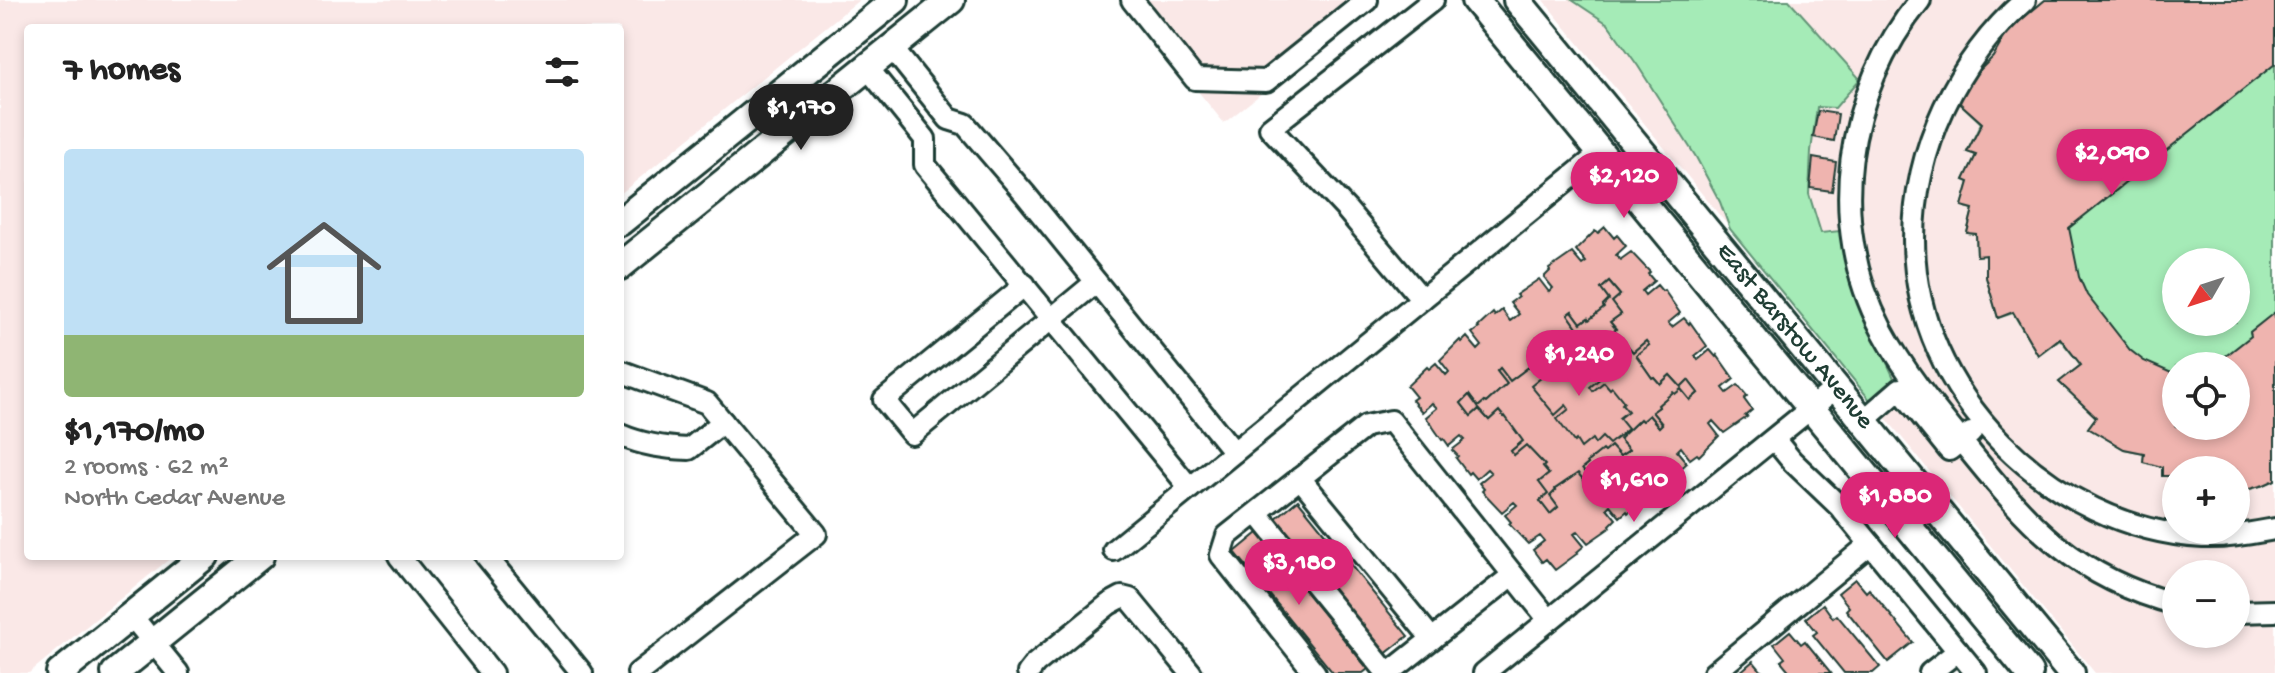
<!DOCTYPE html>
<meta charset="utf-8">
<style>
body{margin:0;font-family:"Gochi Hand",sans-serif;background:#f2f2f2;color:#222;height:100vh;display:flex;flex-direction:column;font-size:30px;white-space:nowrap}
*{box-sizing:border-box;margin:0}
p{font-size:26px;color:#767676}
.icon{flex:none;width:44px;height:44px;fill:none;stroke:currentColor;stroke-width:2;stroke-linecap:round;stroke-linejoin:round}
.map{position:relative;flex:1;overflow:hidden}
.details{position:absolute;left:24px;top:24px;width:600px;height:536px;display:flex;flex-direction:column;background:#fff;border-radius:8px;box-shadow:0 4px 12px #0003}
.details>*{flex:none}
.needle{width:52px;rotate:231deg}
.tools{position:absolute;left:2162px;top:248px;display:grid;gap:16px}
.tools a{display:grid;place-items:center;width:88px;height:88px;border-radius:50%;background:#fff;box-shadow:0 4px 12px #0003;font-size:40px}
.price{position:absolute;translate:-50% -68px;padding:0 18px;border-radius:28px;background:#db2777;color:#fff;font-size:26px;line-height:52px;filter:drop-shadow(0 2px 4px #0008)}
.price::after{content:'';position:absolute;left:50%;top:48px;width:24px;height:18px;margin-left:-12px;background:inherit;clip-path:polygon(0 0,100% 0,50% 100%)}
.price.current{background:#222;color:#fff}
ul{padding:0;list-style:none}
li{display:grid;align-content:center;gap:16px;height:424px;padding:0 40px}
li span{display:grid;place-items:center;height:248px;border-radius:8px;color:#555}
li>.icon{margin-inline-start:auto}
span .icon{width:144px;height:144px;fill:#fffc;stroke-width:1}
li b{font-size:34px}
h2{display:flex;justify-content:space-between;align-items:center;height:96px;padding:0 40px;font-size:34px}
.map>svg:first-child{display:block}
</style>
<div class="map">
<svg width="2275" height="673" viewBox="0 0 2275 673">
<rect width="100%" height="100%" fill="#fff"/>
<filter id="ink" filterUnits="userSpaceOnUse"><feTurbulence type="fractalNoise" baseFrequency=".0125" numOctaves="2"/><feDisplacementMap in="SourceGraphic" scale="16" xChannelSelector="R" yChannelSelector="G"/><feConvolveMatrix kernelMatrix="1 2 1 2 8 2 1 2 1" color-interpolation-filters="sRGB"/></filter>
<g filter="url(#ink)">
<!-- built -->
<g fill="#fae8e7" fill-rule="evenodd">
<path d="M0 0H859L620 194V28H28V556H173L29 673H0Z"/>
<path d="M1123 0H1380L1224 123Z"/>
<path d="M1543 0H2275V673H2095ZM2176 262H2236V322H2176ZM2176 366H2236V426H2176ZM2176 470H2236V530H2176ZM2176 574H2236V634H2176Z"/>
</g>
<!-- green -->
<g fill="#a5ebb7" stroke="#629476" stroke-width="2" fill-rule="evenodd">
<path d="M1572 0H1789L1860 79 1835 108 1817 107 1811 151 1809 194 1821 233 1840 231 1863 311 1894 378 1870 400 1730 229 1720 202 1696 157 1638 66 1608 24Z"/>
<path d="M2045 0H2275V480L2264 485 2242 491 2240 483H2236V470H2176V476H2162V467L2143 462 2144 453 2124 449 2088 428 2096 417 2059 382 2081 365 2060 339 2038 355 2013 313 1998 318 1986 277V255L1977 256 1976 234 1967 233 1973 209 1962 206 1969 182 1964 180 1976 155 1967 152 1981 123 1953 97 1993 57 2008 31ZM2176 262H2236V322H2176ZM2176 366H2236V426H2176Z"/>
</g>
<!-- building -->
<g fill="#efb4af" stroke="#1f3d34" stroke-width="2" fill-rule="evenodd">
<path d="M2045 0H2275V64L2069 228 2079 277 2087 295 2130 350 2144 361 2176 375V426H2236V366H2213L2251 336 2250 332 2275 312V480L2264 485 2242 491 2240 482 2236 483V470H2176V476H2162V467L2143 462 2144 453 2124 449 2088 428 2096 417 2059 382 2081 365 2060 338 2038 355 2013 312 1998 318 1986 277V255L1977 256 1976 234 1967 233 1973 209 1962 206 1969 182 1964 180 1976 155 1967 152 1982 123 1953 97 1993 57 2008 31Z"/>
<path d="M1818 111 1838 114 1834 141 1813 137Z"/>
<path d="M1813 158 1836 162 1832 191 1810 188Z"/>
<path d="M1605 227 1614 238 1617 235 1626 246 1616 255 1620 260 1631 252 1650 272 1648 274 1654 281 1642 291 1645 295 1657 285 1662 291 1664 290 1680 313 1668 323 1672 327 1684 318 1689 324 1690 322 1707 346 1695 356 1698 360 1710 350 1716 357 1717 355 1734 379 1723 388 1727 393 1738 385 1747 396 1744 399 1752 410 1745 416 1747 417 1724 433 1713 421 1710 424 1719 436 1699 456 1697 454 1690 459 1681 447 1677 451 1687 463 1666 482 1665 480 1658 486 1649 475 1641 482 1649 493 1642 499 1643 500 1628 513 1627 511 1620 517 1610 505 1607 508 1616 519 1610 525 1611 527 1588 543 1578 531 1574 534 1584 546 1577 552 1578 553 1555 570 1546 559 1542 562 1533 550 1544 541 1540 536 1528 544 1509 524 1511 522 1505 515 1517 505 1514 502 1502 512 1482 491 1484 489 1479 483 1491 473 1487 469 1476 479 1470 472 1468 474 1456 458 1458 456 1452 450 1465 440 1461 436 1449 446 1444 439 1442 440 1426 417 1437 408 1432 403 1422 412 1412 400 1416 397 1407 386 1427 367 1429 369 1436 363 1446 375 1449 372 1440 360 1460 340 1462 342 1467 337 1478 350 1482 346 1472 333 1479 328 1478 327 1493 313 1495 316 1502 310 1510 321 1519 314 1510 303 1518 297 1516 295 1539 279 1549 292 1553 288 1544 277 1550 271 1549 269 1572 253 1582 265 1586 262 1576 250 1595 231 1598 233ZM1609 282 1620 295 1612 302 1621 314 1610 322 1616 329 1614 331 1633 352 1646 341 1649 345 1636 355 1652 378 1654 377 1660 384 1670 375 1681 387 1688 380 1698 393 1690 400 1681 389 1675 394 1673 392 1658 405 1659 407 1652 412 1662 424 1659 427 1649 415 1642 421 1640 419 1619 439 1629 450 1620 456 1611 446 1604 452 1602 450 1587 462 1588 464 1582 469 1592 482 1588 485 1578 473 1555 489 1556 490 1550 496 1558 507 1550 514 1540 501 1548 494 1539 482 1549 474 1543 467 1545 465 1526 445 1514 455 1511 451 1523 441 1505 416 1504 417 1499 411 1489 420 1479 409 1471 416 1461 403 1469 395 1478 407 1484 402 1486 403 1507 384 1497 371 1500 368 1510 381 1533 364 1532 363 1539 357 1531 346 1539 339 1548 350 1572 334 1571 332 1577 327 1568 314 1572 311 1581 323 1588 318 1589 320 1604 308 1603 306 1609 300 1601 289Z"/>
<path d="M1609 282 1620 295 1612 302 1621 314 1610 322 1616 329 1614 331 1633 352 1646 341 1649 345 1636 355 1652 378 1654 377 1660 384 1670 375 1681 387 1688 380 1698 393 1690 400 1681 389 1675 394 1673 392 1658 405 1659 407 1652 412 1662 424 1659 427 1649 415 1642 421 1640 419 1619 439 1629 450 1620 456 1611 446 1604 452 1602 450 1587 462 1588 464 1582 469 1592 482 1588 485 1578 473 1555 489 1556 490 1550 496 1558 507 1550 514 1540 501 1548 494 1539 482 1549 474 1543 467 1545 465 1526 445 1514 455 1511 451 1523 441 1505 416 1504 417 1499 411 1489 420 1479 409 1471 416 1461 403 1469 395 1478 407 1484 402 1486 403 1507 384 1497 371 1500 368 1510 381 1533 364 1532 363 1539 357 1531 346 1539 339 1548 350 1572 334 1571 332 1577 327 1568 314 1572 311 1581 323 1588 318 1589 320 1604 308 1603 306 1609 300 1601 289Z"/>
<path d="M1560 347 1567 357 1577 349 1584 357 1586 355 1599 370 1602 377 1590 387 1593 391 1604 382 1610 389 1612 387 1624 402 1622 404 1628 411 1619 418 1628 429 1609 444 1602 437 1595 444 1592 439 1581 448 1576 440 1574 442 1557 419 1569 409 1566 405 1555 415 1531 386 1542 377 1540 374 1548 367 1543 361Z"/>
<path d="M1298 500 1408 636 1384 655 1275 519Z"/>
<path d="M1258 533 1368 669 1363 673H1333L1235 552Z"/>
<path d="M1855 579 1866 592 1869 589 1913 642 1888 662 1846 610 1849 607 1838 593Z"/>
<path d="M1823 604 1833 618 1837 615 1880 667 1873 673H1844L1813 635 1817 632 1806 618Z"/>
<path d="M1790 631 1801 644 1805 641 1831 673H1791L1781 661 1785 658 1774 644Z"/>
<path d="M1753 661 1763 673H1739Z"/>
</g>
<g fill="none" stroke-linecap="round" stroke-linejoin="round">
<!-- minor casing -->
<g stroke="#1f3d34" stroke-width="26">
<g id="minor">
<path d="M1132 0 1195 79 1266 81 1367 0"/>
<path d="M1920 0C1845 92 1825 223 1882 330 1905 373 1936 410 1967 448 2029 525 2076 578 2176 604"/>
<path d="M2025 0C1957 60 1914 148 1914 240 1914 393 2052 529 2203 537 2227 538 2252 533 2275 529"/>
<path d="M892 48 949 119 965 124 1025 194 1234 452"/>
<path d="M867 67 925 139V165L1190 488"/>
<path d="M1025 285 884 400 912 434 1096 282"/>
<path d="M1422 299 1347 210 1270 128 1433 0"/>
<path d="M620 371 707 403 816 534 638 673"/>
<path d="M1863 421 1900 389 1949 450 1971 433"/>
<path d="M620 435C643 445 664 448 689 449L723 422"/>
<path d="M1774 439 1792 461 1839 506 1976 673"/>
<path d="M1300 478 1432 639"/>
<path d="M1257 513 1387 673"/>
<path d="M1114 550 1601 153"/>
<path d="M399 556 492 673"/>
<path d="M486 556 582 673"/>
<path d="M2236 612 2275 611"/>
<path d="M131 615 178 673"/>
<path d="M1028 673 1035 664 1109 604 1122 597 1130 599 1135 605 1191 673"/>
<path d="M1315 673 1221 555 1227 536 1366 426 1391 421 1549 620"/>
<path d="M1389 673 1513 575"/>
<path d="M1484 673 1836 388"/>
<path d="M1714 673 1870 544"/>
<path d="M1930 673 1958 651"/>
</g>
</g>
<!-- major casing -->
<g stroke="#1f3d34" stroke-width="32">
<g id="major">
<path d="M1475 0 2029 673"/>
<path id="s1" d="M1517 0 2071 673"/>
<path d="M620 222 895 0"/>
<path d="M620 266 951 0"/>
<path d="M60 673 205 556"/>
<path d="M115 673 260 556"/>
</g>
</g>
<!-- minor -->
<use href="#minor" stroke="#fff" stroke-width="20"/>
<!-- major -->
<use href="#major" stroke="#fff" stroke-width="26"/>
</g>
</g>
<g text-anchor="middle" dominant-baseline="central" stroke-width="7" stroke-linejoin="round" paint-order="stroke">
<!-- street labels -->
<g font-size="26" fill="#1f3d34" stroke="#fff">
<text stroke="none"><textPath href="#s1" startOffset="436">East Barstow Avenue</textPath></text>
</g>
</g>
</svg>
<div class="tools">
<a><svg class="needle" viewBox="-14 -14 28 28"><path d="M0-13l5 13h-10z" fill="#e53935"/><path d="M0 13l5-13h-10z" fill="#767676"/></svg></a>
<a><svg class="icon" aria-label="locate" viewBox="0 0 24 24"><circle cx="12" cy="12" r="6"/><path d="M12 2v4M12 18v4M2 12h4M18 12h4"/></svg></a>
<a>+</a>
<a>−</a>
</div>
<b class="price current" style="left:801px;top:152px">$1,170</b>
<b class="price" style="left:2112px;top:197px">$2,090</b>
<b class="price" style="left:1624px;top:220px">$2,120</b>
<b class="price" style="left:1579px;top:398px">$1,240</b>
<b class="price" style="left:1634px;top:524px">$1,610</b>
<b class="price" style="left:1895px;top:540px">$1,880</b>
<b class="price" style="left:1299px;top:607px">$3,180</b>
<section class="details">
<h2>7 homes<svg class="icon" aria-label="filters" viewBox="0 0 24 24"><path d="M4 7h16M4 17h16"/><circle cx="9" cy="7" r="2"/><circle cx="15" cy="17" r="2"/></svg></h2>
<ul>
<li><span style="background:linear-gradient(#bfe0f5 75%,#8fb573 0)"><svg class="icon" aria-label="home" viewBox="0 0 24 24"><path d="M3 11l9-7 9 7M6 9v11h12V9"/></svg></span><div><b>$1,170/mo</b><p>2 rooms · 62 m²</p><p>North Cedar Avenue</p></div></li>
</ul>
</section>
</div>
